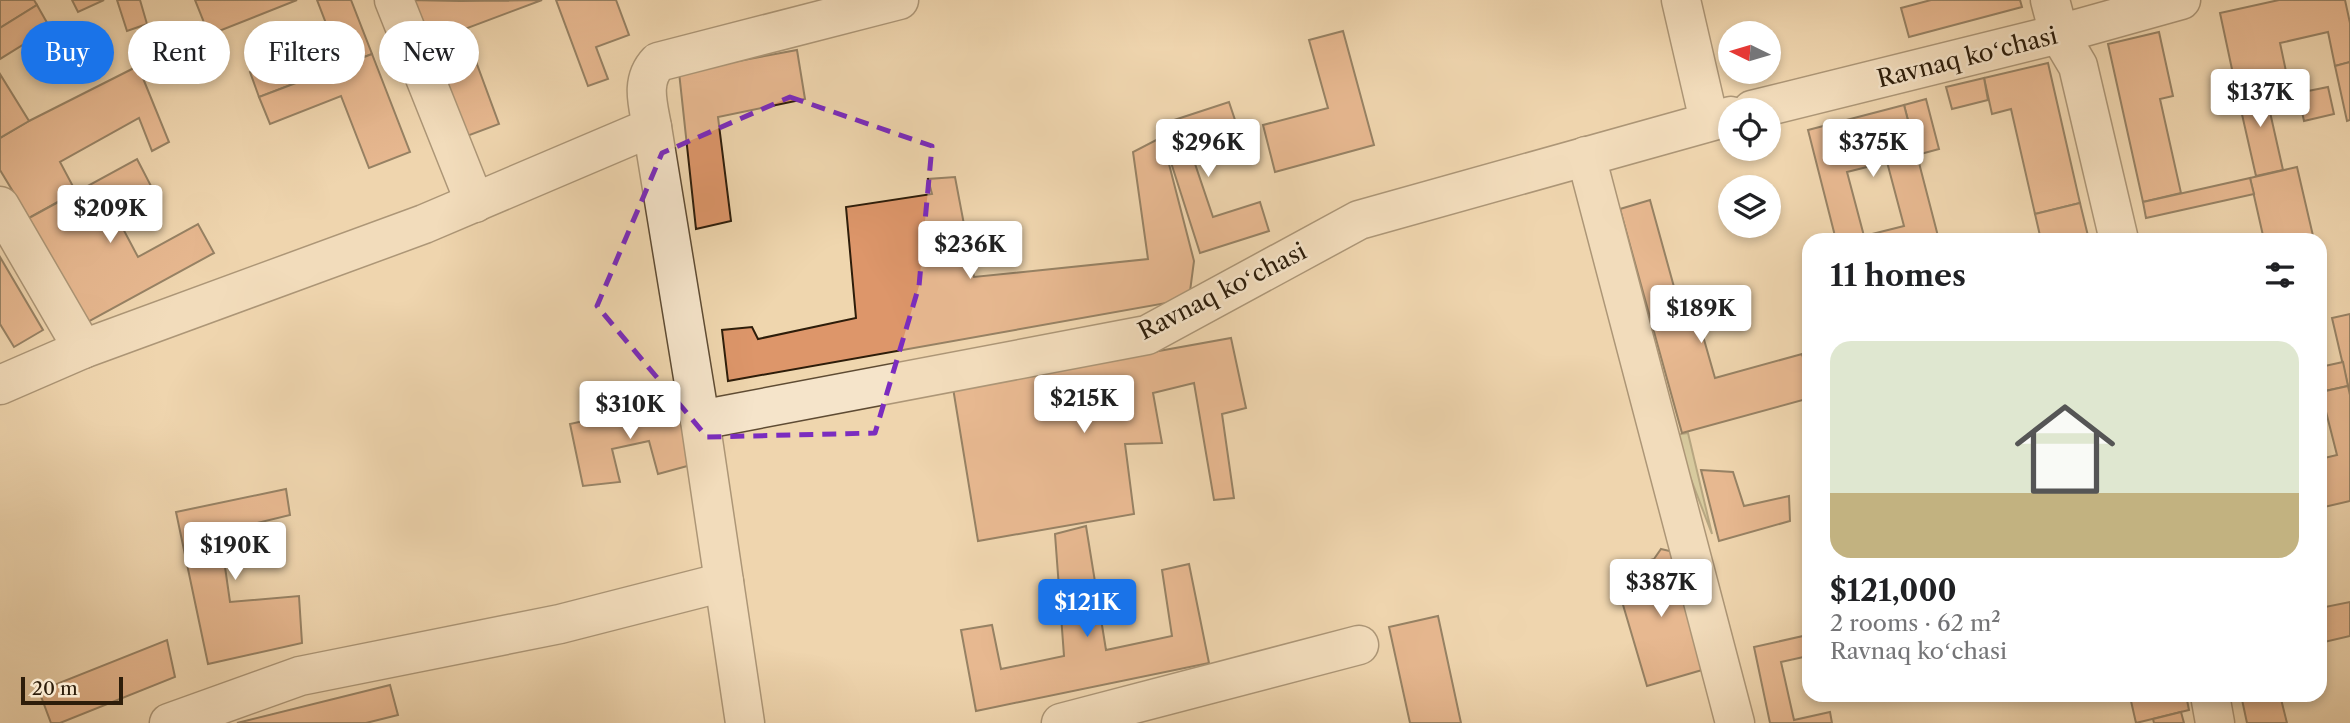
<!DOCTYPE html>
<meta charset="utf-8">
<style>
body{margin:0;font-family:"Libre Caslon Text",serif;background:#f6f6f6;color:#202124;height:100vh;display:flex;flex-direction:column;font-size:26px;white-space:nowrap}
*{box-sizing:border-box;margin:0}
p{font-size:23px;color:#757577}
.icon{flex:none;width:38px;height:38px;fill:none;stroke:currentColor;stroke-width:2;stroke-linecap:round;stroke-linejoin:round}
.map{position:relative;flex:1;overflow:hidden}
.details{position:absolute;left:1802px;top:233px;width:525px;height:469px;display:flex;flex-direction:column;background:#fff;border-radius:21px;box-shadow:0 4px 10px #0003}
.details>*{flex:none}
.top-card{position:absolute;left:21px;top:21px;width:665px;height:63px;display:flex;gap:14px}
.needle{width:46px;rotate:275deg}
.tools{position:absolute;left:1718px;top:21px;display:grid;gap:14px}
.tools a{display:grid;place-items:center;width:63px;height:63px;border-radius:50%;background:#fff;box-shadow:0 4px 10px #0003;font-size:35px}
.scale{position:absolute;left:21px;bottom:18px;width:102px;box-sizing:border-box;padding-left:7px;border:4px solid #2d1d0a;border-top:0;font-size:19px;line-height:24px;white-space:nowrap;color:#2d1d0a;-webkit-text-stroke:5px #f5e4ca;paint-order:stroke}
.price{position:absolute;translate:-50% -60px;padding:0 16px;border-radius:7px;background:#fff;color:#222;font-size:23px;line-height:46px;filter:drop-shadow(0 2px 4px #0008)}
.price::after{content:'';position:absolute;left:50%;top:42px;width:21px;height:16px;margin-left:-10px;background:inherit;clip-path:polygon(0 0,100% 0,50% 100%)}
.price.active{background:#1a73e8;color:#fff}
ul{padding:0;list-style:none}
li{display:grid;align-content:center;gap:14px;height:371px;padding:0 28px}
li+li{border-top:2px solid #e0e0e0}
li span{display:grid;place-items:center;height:217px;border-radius:21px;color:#555}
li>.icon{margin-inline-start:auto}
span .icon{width:126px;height:126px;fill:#fffc;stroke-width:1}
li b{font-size:30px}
h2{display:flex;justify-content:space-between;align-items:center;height:84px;padding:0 28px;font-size:30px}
.chip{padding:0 24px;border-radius:32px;background:#fff;box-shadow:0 4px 10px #0003;font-size:24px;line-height:63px}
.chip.active{background:#1a73e8;color:#fff}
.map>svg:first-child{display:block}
</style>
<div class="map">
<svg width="2350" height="723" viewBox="0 0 2350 723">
<rect width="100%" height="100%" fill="#efd6ae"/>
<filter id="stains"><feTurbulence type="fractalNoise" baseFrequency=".00286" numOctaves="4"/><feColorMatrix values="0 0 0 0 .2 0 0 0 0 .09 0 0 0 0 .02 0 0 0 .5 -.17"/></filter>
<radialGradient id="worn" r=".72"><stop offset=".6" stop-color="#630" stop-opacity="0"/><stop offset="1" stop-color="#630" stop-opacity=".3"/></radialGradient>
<!-- green -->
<path fill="#babd89" stroke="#746d4a" stroke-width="2" d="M1688 433 1712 534 1674 435Z"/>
<!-- building -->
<g fill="#dd966a" stroke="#2d1d0a" stroke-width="2" fill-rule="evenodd">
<path d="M0 0H34L37 5 0 28Z"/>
<path d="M72 0H104L78 12Z"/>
<path d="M117 0H140L147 24 127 31Z"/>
<path d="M195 0H297L209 35Z"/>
<path d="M317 0H351L372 54 259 97 250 72 332 39Z"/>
<path d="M408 0 460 1 542 0 425 44Z"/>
<path d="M556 0H616L629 35 596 47 608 79 588 86Z"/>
<path d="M1931 0H2020L2022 7 1909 37 1901 8Z"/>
<path d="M2279 0H2345L2350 23V62L2335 66 2328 32 2280 43 2287 76 2236 88 2220 13Z"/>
<path d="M37 5 50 28 0 59V28Z"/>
<path d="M464 29 499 124 459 139 425 44Z"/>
<path d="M1343 31 1374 145 1275 172 1263 125 1328 108 1309 40Z"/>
<path d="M2159 32 2173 96 2160 99 2181 193 2143 202 2108 44Z"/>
<path d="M797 50 805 99 718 117 731 221 696 229 679 72Z"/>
<path d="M372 54 410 152 369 168 341 96 270 124 259 97Z"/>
<path d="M2350 62V120L2347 121 2335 66Z"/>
<path d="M2048 63 2080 203 2035 214 2011 109 1992 114 1984 78Z"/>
<path d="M138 66 169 142 152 151 139 118 60 162 76 192 29 218 0 170V138L29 121Z"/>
<path d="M0 74 29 121 0 138Z"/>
<path d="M1984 78 1988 100 1952 109 1946 87Z"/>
<path d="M2263 81 2283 170 2256 176 2236 88Z"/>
<path d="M2328 87 2334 114 2304 121 2298 93Z"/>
<path d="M1926 99 1939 149 1917 155 1904 105Z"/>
<path d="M1229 102 1239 132 1190 149 1213 217 1260 202 1269 231 1200 253 1159 125Z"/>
<path d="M1904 105 1939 240H1836L1808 130ZM1887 162 1904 226 1864 236 1847 172Z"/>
<path d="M1162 137 1194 261 1189 299 728 381 722 330 752 327 758 339 856 318 846 207 932 194 928 179 955 177 974 277 1148 259 1133 152Z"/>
<path d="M137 159 151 186 112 208 138 257 198 224 214 253 86 323 29 218Z"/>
<path d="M2297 167 2314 240H2264L2250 178Z"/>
<path d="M2250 178 2254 194 2146 218 2143 202Z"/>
<path d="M1650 200 1679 305 1693 301 1715 378 1802 354 1810 382V398L1682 433 1620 209Z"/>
<path d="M2080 203 2089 240H2041L2035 214Z"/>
<path d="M0 257 43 330 14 347 0 324Z"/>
<path d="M2350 314V395L2332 318Z"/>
<path d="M1231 338 1246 408 1222 414 1234 498 1214 500 1194 383 1153 393 1162 443 1125 444 1134 514 978 541 953 388Z"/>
<path d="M2343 362 2348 386 2320 392V367Z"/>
<path d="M2348 386 2350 395V501L2320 508V459L2337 455 2321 392Z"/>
<path d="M678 400 691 465 658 474 649 441 612 449 620 482 583 486 570 424Z"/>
<path d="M1701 470 1733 472 1744 506 1789 496 1790 521 1719 541Z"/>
<path d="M286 489 290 515 220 532 230 602 299 596 302 643 208 664 176 512Z"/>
<path d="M1086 526 1106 650 1172 636 1162 570 1189 564 1209 663 976 711 961 630 992 625 1001 669 1064 656 1055 534Z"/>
<path d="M1661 549 1674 552 1709 668 1647 686 1613 571 1654 559Z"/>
<path d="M2350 602V636L2320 643V608Z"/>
<path d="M1438 616 1461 723H1410L1389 627Z"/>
<path d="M1803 636 1808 656 1781 662 1794 720 1830 712 1832 723H1770L1754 647Z"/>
<path d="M167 640 175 677 60 723H51L39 691Z"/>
<path d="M390 685 398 715 366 723H237Z"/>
<path d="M2156 695H2186L2189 710 2136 723 2131 701Z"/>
<path d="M2241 695H2280L2287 723H2247Z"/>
<path d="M2181 712 2184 723H2154L2153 719Z"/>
</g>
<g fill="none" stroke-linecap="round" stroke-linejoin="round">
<!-- minor casing -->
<g stroke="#5e4b33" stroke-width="41">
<g id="minor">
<path d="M394 0 475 203"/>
<path d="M1681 0 1709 121"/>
<path d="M2050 0 2059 34 2078 66 2119 240"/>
<path d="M1752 110 2059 34 2181 0"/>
<path d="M652 127 700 420 745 723"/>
<path d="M1586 156 1735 723"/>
<path d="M0 206 83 349"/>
<path d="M0 385 83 349 424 224 652 127C648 104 640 81 658 62L899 0"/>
<path d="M700 420 1147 335 1359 220 1731 116"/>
<path d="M2210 695 2215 723"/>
<path d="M169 723 300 676 560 624 724 582"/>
<path d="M1061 723 1359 645"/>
</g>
</g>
<!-- minor -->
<use href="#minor" stroke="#f5e4ca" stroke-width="38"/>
</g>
<!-- marked area -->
<path d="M0 0H2350V723H0ZM790 97 932 146 919 286 875 433 707 437 597 306 662 153Z" fill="#efd6ae" fill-opacity=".55" fill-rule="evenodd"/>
<path fill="none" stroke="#7b2cbf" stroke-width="5" stroke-dasharray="14 9" stroke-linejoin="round" d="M790 97 932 146 919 286 875 433 707 437 597 306 662 153Z"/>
<g text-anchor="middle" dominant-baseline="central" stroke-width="5" stroke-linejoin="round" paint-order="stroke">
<!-- street labels -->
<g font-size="24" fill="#2d1d0a" stroke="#f5e4ca">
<text transform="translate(1967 57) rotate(-14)">Ravnaq koʻchasi</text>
<text transform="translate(1222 291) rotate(-27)">Ravnaq koʻchasi</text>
</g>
</g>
<rect width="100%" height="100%" filter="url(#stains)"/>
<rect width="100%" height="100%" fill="url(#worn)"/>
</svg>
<div class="tools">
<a><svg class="needle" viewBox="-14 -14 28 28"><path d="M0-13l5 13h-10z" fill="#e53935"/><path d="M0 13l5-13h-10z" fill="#757577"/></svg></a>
<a><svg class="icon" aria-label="locate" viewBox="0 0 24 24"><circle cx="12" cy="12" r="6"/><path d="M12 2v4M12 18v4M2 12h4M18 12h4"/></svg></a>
<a><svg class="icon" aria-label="layers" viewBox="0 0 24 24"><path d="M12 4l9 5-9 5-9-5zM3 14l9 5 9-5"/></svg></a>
</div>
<div class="scale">20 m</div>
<b class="price" style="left:2260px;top:129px">$137K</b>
<b class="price" style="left:1208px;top:179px">$296K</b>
<b class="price" style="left:1873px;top:179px">$375K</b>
<b class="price" style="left:110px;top:245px">$209K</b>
<b class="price" style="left:970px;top:281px">$236K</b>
<b class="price" style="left:1701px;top:345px">$189K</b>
<b class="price" style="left:1084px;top:435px">$215K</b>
<b class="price" style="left:630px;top:441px">$310K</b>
<b class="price" style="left:235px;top:582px">$190K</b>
<b class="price" style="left:1661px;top:619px">$387K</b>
<b class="price active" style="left:1087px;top:639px">$121K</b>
<div class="top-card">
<a class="chip active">Buy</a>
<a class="chip">Rent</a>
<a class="chip">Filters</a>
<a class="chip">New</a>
</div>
<section class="details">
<h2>11 homes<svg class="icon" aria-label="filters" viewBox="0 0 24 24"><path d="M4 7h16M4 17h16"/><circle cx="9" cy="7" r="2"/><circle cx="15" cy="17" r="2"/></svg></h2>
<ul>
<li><span style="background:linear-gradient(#dfe7d0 70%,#c2b280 0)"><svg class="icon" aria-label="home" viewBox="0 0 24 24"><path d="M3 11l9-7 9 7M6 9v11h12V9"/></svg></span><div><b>$121,000</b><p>2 rooms · 62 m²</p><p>Ravnaq koʻchasi</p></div></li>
</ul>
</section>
</div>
